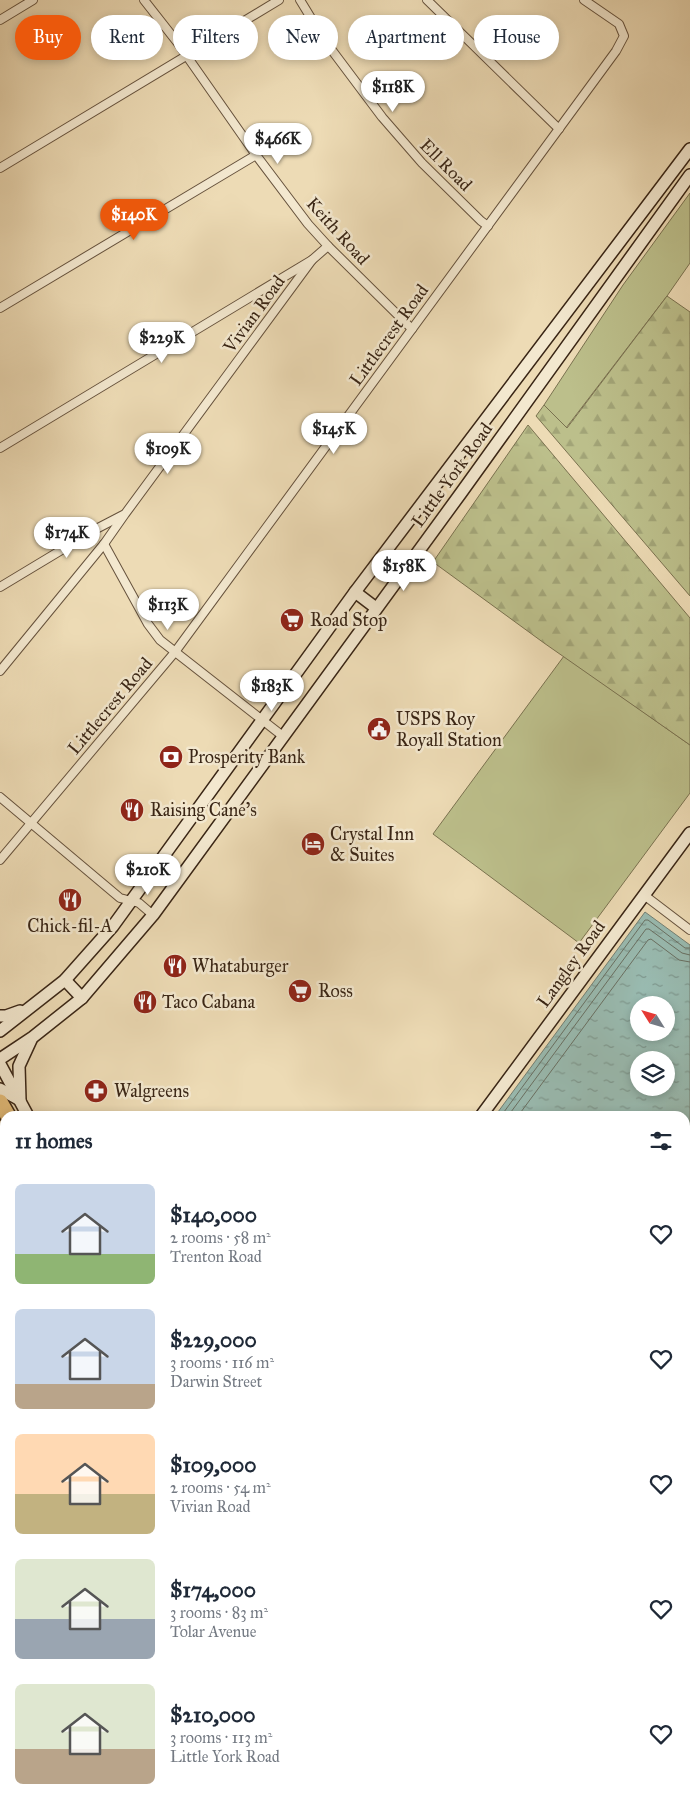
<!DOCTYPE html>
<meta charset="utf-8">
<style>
body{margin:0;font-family:"IM FELL Great Primer",serif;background:#f2f2f3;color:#1f2937;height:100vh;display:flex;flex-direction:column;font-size:19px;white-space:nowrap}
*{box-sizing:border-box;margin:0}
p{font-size:16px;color:#747a83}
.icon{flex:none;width:28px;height:28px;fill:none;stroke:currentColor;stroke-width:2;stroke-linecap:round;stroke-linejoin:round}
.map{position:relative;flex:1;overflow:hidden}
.side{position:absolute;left:0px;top:1111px;width:690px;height:696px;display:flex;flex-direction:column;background:#fff;border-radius:15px 15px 0 0;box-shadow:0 2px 8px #0003}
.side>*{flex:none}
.top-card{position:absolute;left:15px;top:15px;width:660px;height:45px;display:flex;gap:10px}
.needle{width:32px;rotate:307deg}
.tools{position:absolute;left:630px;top:996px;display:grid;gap:10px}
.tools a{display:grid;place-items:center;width:45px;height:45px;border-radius:50%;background:#fff;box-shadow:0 2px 8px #0003;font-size:25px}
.price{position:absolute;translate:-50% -42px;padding:0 11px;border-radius:18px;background:#fff;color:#222;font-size:16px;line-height:32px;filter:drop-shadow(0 1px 2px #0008)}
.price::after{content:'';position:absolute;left:50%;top:30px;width:15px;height:11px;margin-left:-8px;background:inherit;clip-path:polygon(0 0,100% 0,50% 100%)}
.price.on{background:#ea580c;color:#fff}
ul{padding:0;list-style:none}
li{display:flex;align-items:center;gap:15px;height:125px;padding:0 15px}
li span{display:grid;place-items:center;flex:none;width:140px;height:100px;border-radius:8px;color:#555}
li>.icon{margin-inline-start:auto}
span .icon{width:60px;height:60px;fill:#fffc;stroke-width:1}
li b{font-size:21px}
h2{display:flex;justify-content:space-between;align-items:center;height:60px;padding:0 15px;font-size:21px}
.tag{padding:0 18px;border-radius:22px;background:#fff;box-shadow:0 2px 8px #0003;font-size:18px;line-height:45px}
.tag.on{background:#ea580c;color:#fff}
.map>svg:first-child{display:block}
</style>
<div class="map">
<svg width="690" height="1807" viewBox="0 0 690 1807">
<defs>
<pattern id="forest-firs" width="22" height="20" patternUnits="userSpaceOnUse" patternTransform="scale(1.25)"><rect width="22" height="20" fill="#bcbf8b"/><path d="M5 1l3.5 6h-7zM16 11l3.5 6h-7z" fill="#a2a477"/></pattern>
<pattern id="water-ripples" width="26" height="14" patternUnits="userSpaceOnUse" patternTransform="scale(1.25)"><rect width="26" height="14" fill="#99bbb1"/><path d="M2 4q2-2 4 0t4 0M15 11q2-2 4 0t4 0" fill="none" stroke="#7e988f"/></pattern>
</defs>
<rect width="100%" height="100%" fill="#eddbb5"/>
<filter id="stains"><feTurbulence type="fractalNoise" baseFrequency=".004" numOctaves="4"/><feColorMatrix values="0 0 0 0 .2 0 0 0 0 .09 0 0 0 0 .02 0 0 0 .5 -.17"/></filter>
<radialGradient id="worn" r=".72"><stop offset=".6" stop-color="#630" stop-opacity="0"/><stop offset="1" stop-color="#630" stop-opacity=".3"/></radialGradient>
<!-- grass -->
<g fill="#bcbf8b" stroke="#7a7250">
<path d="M690 193V263L667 296 566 428 544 405 623 285Z"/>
<path d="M564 656 690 745V793L579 943 433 834Z"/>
</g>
<!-- forest -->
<g fill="url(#forest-firs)" stroke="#7a7250">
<path d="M667 296 690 312V596L536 416 544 405 567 428Z"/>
<path d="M528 425 690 618V745L544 643 433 562Z"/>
</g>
<!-- water -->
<path fill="url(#water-ripples)" stroke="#737f73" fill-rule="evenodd" d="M645 912 690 945V1807H587L582 1803 685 1802V1116H495ZM639 1005H666V1032H639ZM639 1060H666V1088H639Z"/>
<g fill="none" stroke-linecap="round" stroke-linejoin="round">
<!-- shore -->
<g stroke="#697063" stroke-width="1">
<path d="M501 1116 645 920H648L685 948H690"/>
<path d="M508 1116 646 929H649L682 953 690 955"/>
<path d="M518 1116 648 940 651 939 679 960 690 962"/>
</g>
<!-- street casing -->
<g stroke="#66523d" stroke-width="10">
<g id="street">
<path d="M144 0 177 42 256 155 308 224 328 246 412 329"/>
<path d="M300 0 325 41 382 117 422 163 481 221 488 226"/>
<path d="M427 0 559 129"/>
<path d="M0 20 33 0"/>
<path d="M0 168 279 0"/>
<path d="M0 308 256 155"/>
<path d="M0 448 312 260 328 246"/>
<path d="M104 544 148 624 160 640 284 737"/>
<path d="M0 587 98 528 123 515"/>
<path d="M0 671 104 544 125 514 312 260"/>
<path d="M0 797 120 898 139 903 153 915"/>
<path d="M0 860 175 652 616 51 624 36 619 24 584 0"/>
<path d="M644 895 690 930"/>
<path d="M0 1326 5 1322"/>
<path d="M0 1491 5 1494"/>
<path d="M0 1657 5 1660"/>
<path d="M0 1726 5 1719"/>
<path d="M565 1807 569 1802"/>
</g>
</g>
<!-- secondary casing -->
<g stroke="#392515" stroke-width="14">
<g id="secondary">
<path d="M355 592 376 608"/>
<path d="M65 980 82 998"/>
<path d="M0 1016H6L20 1011"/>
<path d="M0 1031 65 980 113 926 355 592 690 149"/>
<path d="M0 1059 33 1037 82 998 153 915 461 493 690 175"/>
<path d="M0 1064 28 1116"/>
<path d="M0 1089 18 1099"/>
<path d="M20 1100 19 1066 31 1040"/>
<path d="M481 1116 690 833"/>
<path d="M0 1288 5 1298"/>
<path d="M0 1307 5 1317"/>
<path d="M0 1800 9 1807"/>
<path d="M294 1802 297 1807"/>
<path d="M315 1802 318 1807"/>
<path d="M456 1802 461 1807"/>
<path d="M229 1807V1802"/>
<path d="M253 1807 263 1802"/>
</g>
</g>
<!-- highway casing -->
<g stroke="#392515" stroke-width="18">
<g id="highway">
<path d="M0 1102 8 1116"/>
<path d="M0 1135 5 1145"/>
<path d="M0 1174 5 1184"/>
<path d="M0 1218 5 1228"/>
<path d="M328 1802 332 1807"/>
<path d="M350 1802 354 1807"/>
<path d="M376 1802 381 1807"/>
<path d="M404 1802 408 1807"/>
</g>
</g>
<!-- street -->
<use href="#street" stroke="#f3e8cf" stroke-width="8"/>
<!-- secondary -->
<use href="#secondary" stroke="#f3e8cf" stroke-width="11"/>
<!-- highway -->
<use href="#highway" stroke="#e6be7a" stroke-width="15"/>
</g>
<!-- icons -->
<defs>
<g id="supermarket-disc" transform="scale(1.25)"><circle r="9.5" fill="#8f2418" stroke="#f3e8cf"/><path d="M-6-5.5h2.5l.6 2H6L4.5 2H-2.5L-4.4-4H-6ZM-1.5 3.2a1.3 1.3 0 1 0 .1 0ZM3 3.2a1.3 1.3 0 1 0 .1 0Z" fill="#fff"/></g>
<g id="civic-disc" transform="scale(1.25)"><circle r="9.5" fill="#8f2418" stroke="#f3e8cf"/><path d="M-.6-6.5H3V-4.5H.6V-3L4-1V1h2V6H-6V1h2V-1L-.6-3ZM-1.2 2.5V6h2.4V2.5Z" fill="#fff"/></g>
<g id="bank-disc" transform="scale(1.25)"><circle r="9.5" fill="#8f2418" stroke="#f3e8cf"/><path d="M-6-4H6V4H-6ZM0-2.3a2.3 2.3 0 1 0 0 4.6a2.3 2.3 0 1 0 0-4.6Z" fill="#fff"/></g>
<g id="restaurant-disc" transform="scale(1.25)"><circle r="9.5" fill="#8f2418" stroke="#f3e8cf"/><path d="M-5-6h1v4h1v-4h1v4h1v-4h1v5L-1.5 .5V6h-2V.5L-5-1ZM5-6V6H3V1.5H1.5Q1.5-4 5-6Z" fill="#fff"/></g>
<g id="hotel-disc" transform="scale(1.25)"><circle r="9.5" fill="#8f2418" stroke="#f3e8cf"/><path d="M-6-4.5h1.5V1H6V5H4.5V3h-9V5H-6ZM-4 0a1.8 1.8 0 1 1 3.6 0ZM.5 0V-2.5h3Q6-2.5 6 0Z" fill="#fff"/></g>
<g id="pharmacy-disc" transform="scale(1.25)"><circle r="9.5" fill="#8f2418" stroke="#f3e8cf"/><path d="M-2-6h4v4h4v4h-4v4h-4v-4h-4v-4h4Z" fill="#fff"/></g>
</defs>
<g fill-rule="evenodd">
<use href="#supermarket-disc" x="292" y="620"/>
<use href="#civic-disc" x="379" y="729"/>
<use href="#bank-disc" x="171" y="757"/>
<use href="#restaurant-disc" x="132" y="810"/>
<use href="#hotel-disc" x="313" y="844"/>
<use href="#restaurant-disc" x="70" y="900"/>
<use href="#restaurant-disc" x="175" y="966"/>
<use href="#supermarket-disc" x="300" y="991"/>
<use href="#restaurant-disc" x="145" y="1002"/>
<use href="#pharmacy-disc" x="96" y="1091"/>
</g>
<g text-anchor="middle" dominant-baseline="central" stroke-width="5" stroke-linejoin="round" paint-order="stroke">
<!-- street labels -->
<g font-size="18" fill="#392515" stroke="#f3e8cf">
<text transform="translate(446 165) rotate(45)">Ell Road</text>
<text transform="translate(338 231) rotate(48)">Keith Road</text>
<text transform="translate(254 314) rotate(-54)">Vivian Road</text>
<text transform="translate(389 335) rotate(-54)">Littlecrest Road</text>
<text transform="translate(452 475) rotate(-54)">Little York Road</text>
<text transform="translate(110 706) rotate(-50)">Littlecrest Road</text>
<text transform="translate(571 964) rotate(-54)">Langley Road</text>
</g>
<!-- poi labels -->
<g font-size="18" fill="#392515" stroke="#f3e8cf" text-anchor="start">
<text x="310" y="620">Road Stop</text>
<text x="396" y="719">USPS Roy<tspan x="396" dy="21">Royall Station</tspan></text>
<text x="188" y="757">Prosperity Bank</text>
<text x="150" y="810">Raising Cane's</text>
<text x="330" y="834">Crystal Inn<tspan x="330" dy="21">&amp; Suites</tspan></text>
<text x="70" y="926" text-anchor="middle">Chick-fil-A</text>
<text x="192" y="966">Whataburger</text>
<text x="318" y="991">Ross</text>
<text x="162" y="1002">Taco Cabana</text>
<text x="114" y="1091">Walgreens</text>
</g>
</g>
<rect width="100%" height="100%" filter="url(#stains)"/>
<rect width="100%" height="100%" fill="url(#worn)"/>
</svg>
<div class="tools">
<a><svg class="needle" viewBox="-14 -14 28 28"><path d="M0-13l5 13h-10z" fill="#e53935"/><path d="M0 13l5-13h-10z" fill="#747a83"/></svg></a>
<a><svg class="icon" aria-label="layers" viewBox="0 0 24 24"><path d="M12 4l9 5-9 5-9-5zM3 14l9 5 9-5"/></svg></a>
</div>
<b class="price" style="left:393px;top:113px">$118K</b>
<b class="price" style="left:278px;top:165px">$466K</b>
<b class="price on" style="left:134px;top:241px">$140K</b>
<b class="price" style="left:162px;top:364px">$229K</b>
<b class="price" style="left:334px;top:455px">$145K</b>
<b class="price" style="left:168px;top:475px">$109K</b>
<b class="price" style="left:67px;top:559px">$174K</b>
<b class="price" style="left:404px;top:592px">$158K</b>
<b class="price" style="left:168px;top:631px">$113K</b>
<b class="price" style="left:272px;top:712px">$183K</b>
<b class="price" style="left:148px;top:896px">$210K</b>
<div class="top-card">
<a class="tag on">Buy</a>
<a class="tag">Rent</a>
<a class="tag">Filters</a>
<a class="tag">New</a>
<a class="tag">Apartment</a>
<a class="tag">House</a>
</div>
<section class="side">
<h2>11 homes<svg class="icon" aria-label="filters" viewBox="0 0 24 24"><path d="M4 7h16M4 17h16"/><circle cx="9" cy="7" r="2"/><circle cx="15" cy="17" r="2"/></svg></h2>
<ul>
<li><span style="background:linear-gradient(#c9d6e8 70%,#8fb573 0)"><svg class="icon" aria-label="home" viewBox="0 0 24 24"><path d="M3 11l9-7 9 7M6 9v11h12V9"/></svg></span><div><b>$140,000</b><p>2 rooms · 58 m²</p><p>Trenton Road</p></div><svg class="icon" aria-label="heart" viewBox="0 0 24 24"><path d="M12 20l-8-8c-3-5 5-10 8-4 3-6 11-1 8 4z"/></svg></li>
<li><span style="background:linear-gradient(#c9d6e8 75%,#b9a48a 0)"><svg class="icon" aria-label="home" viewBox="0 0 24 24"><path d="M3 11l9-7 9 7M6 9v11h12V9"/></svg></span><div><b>$229,000</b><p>3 rooms · 116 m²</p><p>Darwin Street</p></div><svg class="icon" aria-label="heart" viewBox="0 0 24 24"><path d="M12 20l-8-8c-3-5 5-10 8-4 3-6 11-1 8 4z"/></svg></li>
<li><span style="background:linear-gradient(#ffd9b3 60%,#c2b280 0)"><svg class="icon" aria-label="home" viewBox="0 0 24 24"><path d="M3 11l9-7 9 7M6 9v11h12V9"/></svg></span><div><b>$109,000</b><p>2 rooms · 54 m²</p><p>Vivian Road</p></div><svg class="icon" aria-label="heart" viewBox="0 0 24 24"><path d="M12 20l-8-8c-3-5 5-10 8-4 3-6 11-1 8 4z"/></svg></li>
<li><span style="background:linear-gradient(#dfe7d0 60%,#9aa5b1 0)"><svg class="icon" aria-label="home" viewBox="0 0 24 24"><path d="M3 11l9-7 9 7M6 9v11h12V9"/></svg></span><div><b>$174,000</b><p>3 rooms · 83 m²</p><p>Tolar Avenue</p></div><svg class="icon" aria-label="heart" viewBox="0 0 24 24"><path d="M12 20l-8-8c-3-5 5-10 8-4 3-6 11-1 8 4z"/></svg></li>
<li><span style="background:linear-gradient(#dfe7d0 65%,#b9a48a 0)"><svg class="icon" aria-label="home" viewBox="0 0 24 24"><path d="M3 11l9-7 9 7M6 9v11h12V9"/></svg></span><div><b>$210,000</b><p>3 rooms · 113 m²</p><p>Little York Road</p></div><svg class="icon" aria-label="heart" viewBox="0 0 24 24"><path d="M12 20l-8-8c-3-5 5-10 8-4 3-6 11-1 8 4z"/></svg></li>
</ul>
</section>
</div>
